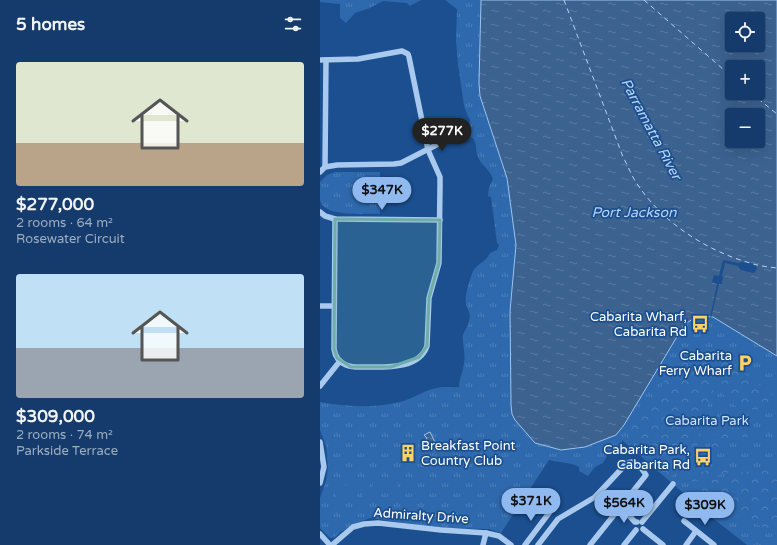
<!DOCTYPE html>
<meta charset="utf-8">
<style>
body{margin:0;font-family:"Varela Round",sans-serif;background:#214673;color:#f1f3f6;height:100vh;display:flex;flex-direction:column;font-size:15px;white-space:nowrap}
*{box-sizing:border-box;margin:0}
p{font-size:13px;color:#9dadc1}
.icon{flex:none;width:22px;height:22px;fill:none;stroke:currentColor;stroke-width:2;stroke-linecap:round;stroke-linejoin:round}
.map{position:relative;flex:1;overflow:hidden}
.drawer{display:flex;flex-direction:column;background:#143b6b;width:320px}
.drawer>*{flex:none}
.controls{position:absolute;left:405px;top:12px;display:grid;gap:8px}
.controls a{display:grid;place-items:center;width:40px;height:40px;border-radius:4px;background:#143b6b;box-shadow:0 4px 16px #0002,0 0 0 1px #33557e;font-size:20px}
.price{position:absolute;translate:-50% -34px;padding:0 9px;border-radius:14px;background:#90b9f0;color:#111;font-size:13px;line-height:26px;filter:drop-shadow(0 1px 2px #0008)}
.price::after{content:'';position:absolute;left:50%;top:24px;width:12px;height:9px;margin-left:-6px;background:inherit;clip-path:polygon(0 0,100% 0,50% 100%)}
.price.selected{background:#222;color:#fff}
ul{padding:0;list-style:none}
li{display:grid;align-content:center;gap:8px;height:212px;padding:0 16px}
li span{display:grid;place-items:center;height:124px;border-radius:4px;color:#555}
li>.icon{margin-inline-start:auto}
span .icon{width:72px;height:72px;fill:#fffc;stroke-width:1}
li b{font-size:17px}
h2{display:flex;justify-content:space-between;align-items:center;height:48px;padding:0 16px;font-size:17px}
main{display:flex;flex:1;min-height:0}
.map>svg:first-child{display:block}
</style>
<main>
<section class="drawer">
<h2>5 homes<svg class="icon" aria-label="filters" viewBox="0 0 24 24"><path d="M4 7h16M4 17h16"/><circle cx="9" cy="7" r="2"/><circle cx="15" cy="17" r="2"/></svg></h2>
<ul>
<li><span style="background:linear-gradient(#dfe7d0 65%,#b9a48a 0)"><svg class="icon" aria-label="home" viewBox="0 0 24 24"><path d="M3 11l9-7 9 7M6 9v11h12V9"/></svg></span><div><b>$277,000</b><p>2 rooms · 64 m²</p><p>Rosewater Circuit</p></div></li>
<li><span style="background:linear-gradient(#bfe0f5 60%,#9aa5b1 0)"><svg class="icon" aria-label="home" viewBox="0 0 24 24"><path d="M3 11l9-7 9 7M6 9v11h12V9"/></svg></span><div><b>$309,000</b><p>2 rooms · 74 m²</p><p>Parkside Terrace</p></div></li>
</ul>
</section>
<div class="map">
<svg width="457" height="545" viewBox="0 0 457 545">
<defs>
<pattern id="grass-tufts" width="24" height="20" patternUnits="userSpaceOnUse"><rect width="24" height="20" fill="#2e69ad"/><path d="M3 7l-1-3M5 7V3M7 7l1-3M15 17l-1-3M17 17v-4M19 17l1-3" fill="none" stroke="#4d80b9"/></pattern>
<pattern id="forest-crowns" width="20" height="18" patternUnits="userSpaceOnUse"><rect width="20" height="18" fill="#2e69ad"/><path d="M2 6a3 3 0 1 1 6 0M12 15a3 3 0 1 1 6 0" fill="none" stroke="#4d80b9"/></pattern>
<pattern id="water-ripples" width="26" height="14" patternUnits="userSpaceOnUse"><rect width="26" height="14" fill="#3c6290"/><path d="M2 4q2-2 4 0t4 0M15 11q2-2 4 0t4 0" fill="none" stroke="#597aa1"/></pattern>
</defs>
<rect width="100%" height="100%" fill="#1b4f8f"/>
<!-- grass -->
<g fill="url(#grass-tufts)">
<path d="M0 0H101L90 6 87 3 63 1 50 8 35 13 26 23 20 18V4L0 2Z"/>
<path d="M125 0H161L159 83 160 96 187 178 196 245 190 312 195 420 215 443 257 449 296 435 304 425 364 325 377 316H393L457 356V545H427L390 516 302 440V444L290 451 283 463 275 467 268 476 259 471V467C254 463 236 462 229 460L181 533 169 529 120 528 50 518 34 524 19 533 14 538H10L0 528V498L6 481 8 467 6 446 0 430V402C26 407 54 408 80 402 93 399 104 390 117 388 124 386 132 388 139 387 139 379 143 372 144 363 146 354 142 344 143 335 144 331 148 327 149 321 151 313 148 311 146 304 144 297 150 278 153 271 158 263 166 262 170 253L177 250 179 245 177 243 171 197 168 196 169 187 173 179C170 169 159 164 157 154 155 147 158 147 153 138L146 136 136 140 134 134 149 127 150 119 148 117 144 106 138 64 136 41 137 9Z"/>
<path d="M15 172H60V214C47 213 3 218 0 200 0 195 0 188 0 182L7 175Z"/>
</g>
<!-- forest -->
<g fill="url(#forest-crowns)">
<path d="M393 348 457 399 440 410 418 408 395 387 389 399 385 426 379 433 380 441 361 467 350 478 307 438 319 414 337 396 352 364 360 354 379 360Z"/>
<path d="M413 427 432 429 430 436 409 437 379 473 399 468 415 467V471L371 482 365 477 401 431Z"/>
<path d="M457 465V533L416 516 375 485 416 474Z"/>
</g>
<!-- garden -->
<g fill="#2e69ad">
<rect x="16" y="481" width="8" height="17"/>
<path d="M26 481H34L35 498H27Z"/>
<path d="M42 481H50L51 498H43Z"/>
<rect x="53" y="481" width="8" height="17"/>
<path d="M69 481H77L78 498H70Z"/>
</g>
<!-- water -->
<g fill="url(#water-ripples)" stroke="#9cc4f0" fill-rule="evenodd">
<path d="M161 0H457V356L393 317 377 316 364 325 304 425 296 435 265 447 241 450 215 443 195 420 192 414 191 405 190 311 196 245 187 178 160 96 159 83ZM412 19H438V45H412ZM412 67H438V93H412ZM412 115H438V141H412Z"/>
<path d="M110 432 118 448 112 451 106 437 104 435Z"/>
</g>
<!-- pier -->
<path fill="#1b4f8f" d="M403 260 419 263 422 262 435 264 437 269 434 273 420 270 418 266 405 263 402 276 403 277 402 284H399L391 318H390L397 284 392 282 394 275 399 276Z"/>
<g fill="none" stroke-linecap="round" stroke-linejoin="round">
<!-- ferry -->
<g stroke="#b5d3f5" stroke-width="1" stroke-dasharray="5 4" stroke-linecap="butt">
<path d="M244 0 303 157C307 164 310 172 314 179 339 220 384 250 430 263 439 266 448 267 457 268"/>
<path d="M324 0 412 77"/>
<path d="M431 93 457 114"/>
</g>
<!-- minor -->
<g stroke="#a9c9ee" stroke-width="5.5">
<path d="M0 60 38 59 82 51 88 54 89 57 108 150 120 177V187L119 263 109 298 107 346C99 369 67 367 47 367 41 367 33 368 26 365 19 362 15 356 14 349L15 219"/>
<path d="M5 167 6 60"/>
<path d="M0 172 5 167 17 165 74 164 81 163 128 139"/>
<path d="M0 212 5 216 15 219 120 220"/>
<path d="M0 306H14"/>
<path d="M0 386 20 361"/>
<path d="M0 442 4 467 0 483"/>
<path d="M301 507 315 522H317"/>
<path d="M364 521 394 545"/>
<path d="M322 522 353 484"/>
<path d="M323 529 343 545"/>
<path d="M0 534 10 545"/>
<path d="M12 545 33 527 44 524 58 523 121 530 166 533 179 536 191 545"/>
<path d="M163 545 166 533"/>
<path d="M205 545 232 509"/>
<path d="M218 545 238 519 275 497 307 463 312 462 322 469 326 475 270 545"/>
<path d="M304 545 316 530"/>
<path d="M366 545 376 531"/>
</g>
</g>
<!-- marked area -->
<path fill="#6fada8" fill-opacity="0.2" stroke="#6fada8" stroke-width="3" stroke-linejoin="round" d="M15 219 120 220 119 263 109 298 107 346 99 357 71 367H31L17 358 14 349Z"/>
<!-- icons -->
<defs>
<g id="bus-bare" transform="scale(1.38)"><path d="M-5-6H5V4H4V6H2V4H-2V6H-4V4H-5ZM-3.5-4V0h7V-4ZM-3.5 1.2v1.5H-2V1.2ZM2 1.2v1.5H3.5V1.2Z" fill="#ffd166" stroke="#1b4f8f" stroke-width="2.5" paint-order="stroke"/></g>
<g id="parking-bare" transform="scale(1.38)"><path d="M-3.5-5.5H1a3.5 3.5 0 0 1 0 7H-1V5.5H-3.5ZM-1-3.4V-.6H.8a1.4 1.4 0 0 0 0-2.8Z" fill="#ffd166" stroke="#1b4f8f" stroke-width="2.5" paint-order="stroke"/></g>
<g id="building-bare" transform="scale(1.38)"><path d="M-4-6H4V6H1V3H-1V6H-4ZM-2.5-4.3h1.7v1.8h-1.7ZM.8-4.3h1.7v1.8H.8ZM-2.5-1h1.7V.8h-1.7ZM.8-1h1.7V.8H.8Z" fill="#ffd166" stroke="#1b4f8f" stroke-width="2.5" paint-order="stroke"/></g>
</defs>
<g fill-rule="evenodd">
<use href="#bus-bare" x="380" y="324"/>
<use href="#parking-bare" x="425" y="363"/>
<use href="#building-bare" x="88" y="453"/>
<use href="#bus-bare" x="383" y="457"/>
</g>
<g text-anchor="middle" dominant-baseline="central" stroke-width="3.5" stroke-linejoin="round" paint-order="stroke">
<!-- poi labels -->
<g font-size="13" fill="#fff" stroke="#1b4f8f" text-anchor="end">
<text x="367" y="317">Cabarita Wharf,<tspan x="367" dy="15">Cabarita Rd</tspan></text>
<text x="412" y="356">Cabarita<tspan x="412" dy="15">Ferry Wharf</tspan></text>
<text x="101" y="446" text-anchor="start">Breakfast Point<tspan x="101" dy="15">Country Club</tspan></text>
<text x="370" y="450">Cabarita Park,<tspan x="370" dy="15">Cabarita Rd</tspan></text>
</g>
<!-- park labels -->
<g font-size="13" fill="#cfe3fa" stroke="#1b4f8f">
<text x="387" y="421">Cabarita Park</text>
</g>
<!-- street labels -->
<g font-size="13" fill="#fff" stroke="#1b4f8f">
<text transform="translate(101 516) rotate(4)">Admiralty Drive</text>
</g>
<!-- water labels -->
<g font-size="14" font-style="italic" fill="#b5d3f5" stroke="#1b4f8f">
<text transform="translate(331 129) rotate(62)">Parramatta River</text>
<text x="314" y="212">Port Jackson</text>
</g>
</g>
</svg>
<div class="controls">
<a><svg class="icon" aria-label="locate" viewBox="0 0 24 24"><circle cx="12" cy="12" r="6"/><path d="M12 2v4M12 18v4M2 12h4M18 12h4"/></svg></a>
<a>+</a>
<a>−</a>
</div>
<b class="price selected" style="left:122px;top:152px">$277K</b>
<b class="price" style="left:62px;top:211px">$347K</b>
<b class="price" style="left:211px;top:522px">$371K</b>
<b class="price" style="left:304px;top:524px">$564K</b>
<b class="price" style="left:385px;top:526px">$309K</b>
</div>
</main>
